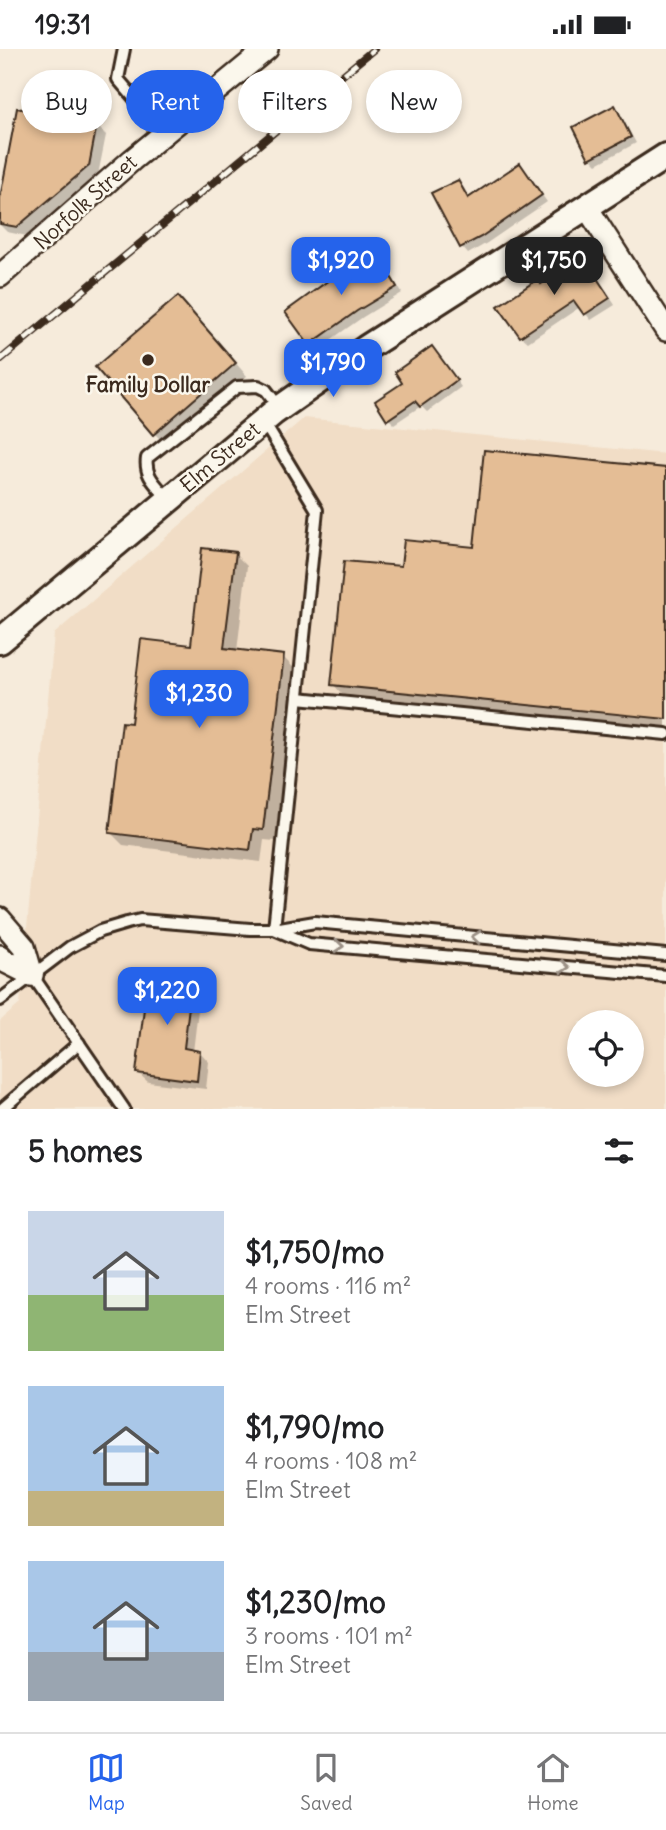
<!DOCTYPE html>
<meta charset="utf-8">
<style>
body{margin:0;font-family:Delius,sans-serif;background:#f6f6f6;color:#202124;height:100vh;display:flex;flex-direction:column;font-size:26px;white-space:nowrap}
*{box-sizing:border-box;margin:0}
p{font-size:23px;color:#757577}
.icon{flex:none;width:38px;height:38px;fill:none;stroke:currentColor;stroke-width:2;stroke-linecap:round;stroke-linejoin:round}
.map{position:relative;height:1060px;overflow:hidden}
.panel{display:flex;flex-direction:column;background:#fff;flex:1}
.panel>*{flex:none}
.top-card{position:absolute;left:21px;top:21px;width:625px;height:63px;display:flex;gap:14px}
.buttons{position:absolute;left:567px;top:961px;display:grid;gap:14px}
.buttons a{display:grid;place-items:center;width:77px;height:77px;border-radius:50%;background:#fff;box-shadow:0 4px 10px #0003;font-size:35px}
.price{position:absolute;translate:-50% -60px;padding:0 16px;border-radius:14px;background:#2563eb;color:#fff;font-size:23px;line-height:46px;filter:drop-shadow(0 2px 4px #0008)}
.price::after{content:'';position:absolute;left:50%;top:42px;width:21px;height:16px;margin-left:-10px;background:inherit;clip-path:polygon(0 0,100% 0,50% 100%)}
.price.selected{background:#222;color:#fff}
ul{padding:0;list-style:none}
li{display:flex;align-items:center;gap:21px;height:175px;padding:0 28px}
li span{display:grid;place-items:center;flex:none;width:196px;height:140px;border-radius:0px;color:#555}
li>.icon{margin-inline-start:auto}
span .icon{width:84px;height:84px;fill:#fffc;stroke-width:1}
li b{font-size:30px}
h2{display:flex;justify-content:space-between;align-items:center;height:84px;padding:0 28px;font-size:30px}
.tag{padding:0 24px;border-radius:32px;background:#fff;box-shadow:0 4px 10px #0003;font-size:24px;line-height:63px}
.tag.selected{background:#2563eb;color:#fff}
.status{display:flex;justify-content:space-between;align-items:center;height:49px;padding:0 35px;background:#fff;direction:ltr}
.status svg{height:19px;fill:currentColor}
.menu{display:flex;justify-content:space-around;align-items:center;height:98px;border-top:2px solid #e0e0e0;background:#fff;font-size:19px;color:#757577}
.menu a{display:grid;justify-items:center;gap:4px}
.menu .selected{color:#2563eb}
.map>svg:first-child{display:block}
</style>
<div class="status"><b>19:31</b><svg viewBox="0 0 49 12"><path d="M0 12V9h3v3zM5 12V6h3v6zM10 12V3h3v9zM15 12V0h3v12zM26 1h20v11H26zM47 4h2v5h-2z"/></svg></div>
<div class="map">
<svg width="666" height="1060" viewBox="0 0 666 1060">
<rect width="100%" height="100%" fill="#f6ebdb"/>
<filter id="ink" filterUnits="userSpaceOnUse"><feTurbulence type="fractalNoise" baseFrequency=".0143" numOctaves="2"/><feDisplacementMap in="SourceGraphic" scale="14" xChannelSelector="R" yChannelSelector="G"/><feConvolveMatrix kernelMatrix="1 2 1 2 8 2 1 2 1" color-interpolation-filters="sRGB"/></filter>
<g filter="url(#ink)">
<!-- built -->
<path fill="#f1ddc6" fill-rule="evenodd" d="M304 369 666 405V1060H0V972L20 955 54 585ZM579 973H632V1026H579Z"/>
<!-- shadow -->
<g fill="#0003">
<path d="M614 58 620 65 636 94 597 115 591 109Z"/>
<path d="M96 76 106 86 98 126 27 187 7 183 0 176V159Z"/>
<path d="M520 116 547 153 487 194 468 205 462 198 433 145 457 133 464 139 470 150Z"/>
<path d="M374 203 381 209 402 244 363 268 316 301 287 263Z"/>
<path d="M583 210 589 216 615 256 591 271 580 258 528 293 521 287 542 237Z"/>
<path d="M190 262 247 327 166 396 154 384Z"/>
<path d="M437 304 461 338 427 363 421 357 394 375 389 370 405 334Z"/>
<path d="M666 421V678L342 645 333 635 402 519 475 500Z"/>
<path d="M235 505 247 517 237 602 283 608 295 620 275 792 264 791 261 813 123 796 111 784 132 676 192 598Z"/>
<path d="M192 926 201 935 193 1003H200L209 1013 206 1040 148 1033 138 1024Z"/>
</g>
<!-- building -->
<g fill="#e4bd95" stroke="#3b2a1e" stroke-width="2">
<path d="M615 56 631 88 589 110 573 78Z"/>
<path d="M17 59 97 75 89 117 17 178 0 175V149Z"/>
<path d="M520 114 542 146 481 188 460 199 431 144 458 131 468 149Z"/>
<path d="M375 201 397 238 357 262 309 296 285 263 336 226 334 224Z"/>
<path d="M583 208 610 249 584 266 574 252 520 288 498 257 538 230 541 235Z"/>
<path d="M178 247 236 314 153 386 95 318Z"/>
<path d="M432 297 457 331 420 358 415 352 387 371 375 352 402 334 395 323Z"/>
<path d="M484 401 666 419V670L331 636 344 512 401 517 404 491 474 498Z"/>
<path d="M202 499 236 503 224 599 284 606 263 781 253 780 250 801 109 784 122 673 131 674 141 590 191 596Z"/>
<path d="M149 919 193 924 184 999 200 1002 197 1032 136 1024Z"/>
</g>
<g fill="none" stroke-linecap="round" stroke-linejoin="round">
<!-- service casing -->
<g stroke="#3b2a1e" stroke-width="16">
<g id="service">
<path d="M124 0 118 30 164 84"/>
<path d="M263 372 317 461 274 880"/>
<path d="M169 451C158 437 144 428 147 409L237 338 258 337 266 341 280 359"/>
<path d="M298 649 666 685"/>
<path d="M274 880 309 895 666 927"/>
<path d="M32 926 124 1060"/>
<path d="M0 951 70 898 100 882 127 874 140 871 250 880H274L315 873 666 906"/>
<path d="M2 1060 79 994"/>
</g>
</g>
<!-- minor casing -->
<g stroke="#3b2a1e" stroke-width="26">
<g id="minor">
<path d="M586 157 666 281"/>
<path d="M0 227 132 111 267 0"/>
<path d="M0 870 24 898 32 926"/>
<path d="M0 907 6 913 32 926"/>
</g>
</g>
<!-- tertiary casing -->
<g stroke="#3b2a1e" stroke-width="30">
<path id="tertiary" d="M0 592 273 364 366 299 666 107"/>
</g>
<!-- service -->
<use href="#service" stroke="#fbf7ec" stroke-width="10"/>
<!-- minor -->
<use href="#minor" stroke="#fbf7ec" stroke-width="21"/>
<!-- tertiary -->
<use href="#tertiary" stroke="#fbf7ec" stroke-width="24"/>
<!-- rail casing -->
<g stroke="#3b2a1e" stroke-width="8">
<path id="rail" d="M0 311 374 0"/>
</g>
<!-- rail -->
<use href="#rail" stroke="#fbf7ec" stroke-width="5" stroke-dasharray="16" stroke-linecap="butt"/>
</g>
<!-- one-way arrows -->
<defs><path id="oneway-chevron" d="M-2-3.5L2.5 0L-2 3.5" fill="none" stroke-width="1.6" stroke-linecap="round" stroke-linejoin="round" transform="scale(1.75)"/></defs>
<g stroke="#9b9085">
<use href="#oneway-chevron" transform="translate(476 888) rotate(-175)"/>
<use href="#oneway-chevron" transform="translate(339 897) rotate(5)"/>
<use href="#oneway-chevron" transform="translate(565 918) rotate(5)"/>
</g>
</g>
<!-- markers -->
<circle fill="#3b2a1e" stroke="#fbf7ec" stroke-width="2.5" cx="148" cy="311" r="7"/>
<g text-anchor="middle" dominant-baseline="central" stroke-width="5" stroke-linejoin="round" paint-order="stroke">
<!-- street labels -->
<g font-size="21" fill="#3b2a1e" stroke="#fbf7ec">
<text transform="translate(85 153) rotate(-42)">Norfolk Street</text>
<text transform="translate(220 408) rotate(-40)">Elm Street</text>
</g>
<!-- poi labels -->
<g font-size="21" font-weight="bold" fill="#3b2a1e" stroke="#fbf7ec">
<text x="148" y="335">Family Dollar</text>
</g>
</g>
</svg>
<div class="buttons">
<a><svg class="icon" aria-label="locate" viewBox="0 0 24 24"><circle cx="12" cy="12" r="6"/><path d="M12 2v4M12 18v4M2 12h4M18 12h4"/></svg></a>
</div>
<b class="price" style="left:341px;top:248px">$1,920</b>
<b class="price selected" style="left:554px;top:248px">$1,750</b>
<b class="price" style="left:333px;top:350px">$1,790</b>
<b class="price" style="left:199px;top:681px">$1,230</b>
<b class="price" style="left:167px;top:978px">$1,220</b>
<div class="top-card">
<a class="tag">Buy</a>
<a class="tag selected">Rent</a>
<a class="tag">Filters</a>
<a class="tag">New</a>
</div>
</div>
<section class="panel">
<h2>5 homes<svg class="icon" aria-label="filters" viewBox="0 0 24 24"><path d="M4 7h16M4 17h16"/><circle cx="9" cy="7" r="2"/><circle cx="15" cy="17" r="2"/></svg></h2>
<ul>
<li><span style="background:linear-gradient(#c9d6e8 60%,#8fb573 0)"><svg class="icon" aria-label="home" viewBox="0 0 24 24"><path d="M3 11l9-7 9 7M6 9v11h12V9"/></svg></span><div><b>$1,750/mo</b><p>4 rooms · 116 m²</p><p>Elm Street</p></div></li>
<li><span style="background:linear-gradient(#a9c7e8 75%,#c2b280 0)"><svg class="icon" aria-label="home" viewBox="0 0 24 24"><path d="M3 11l9-7 9 7M6 9v11h12V9"/></svg></span><div><b>$1,790/mo</b><p>4 rooms · 108 m²</p><p>Elm Street</p></div></li>
<li><span style="background:linear-gradient(#a9c7e8 65%,#9aa5b1 0)"><svg class="icon" aria-label="home" viewBox="0 0 24 24"><path d="M3 11l9-7 9 7M6 9v11h12V9"/></svg></span><div><b>$1,230/mo</b><p>3 rooms · 101 m²</p><p>Elm Street</p></div></li>
</ul>
</section>
<nav class="menu">
<a class="selected"><svg class="icon" aria-label="map" viewBox="0 0 24 24"><path d="M3 6l6-2 6 2 6-2v14l-6 2-6-2-6 2zM9 4v14M15 6v14"/></svg>Map</a>
<a><svg class="icon" aria-label="saved" viewBox="0 0 24 24"><path d="M7 4h10v16l-5-4-5 4z"/></svg>Saved</a>
<a><svg class="icon" aria-label="home" viewBox="0 0 24 24"><path d="M3 11l9-7 9 7M6 9v11h12V9"/></svg>Home</a>
</nav>
